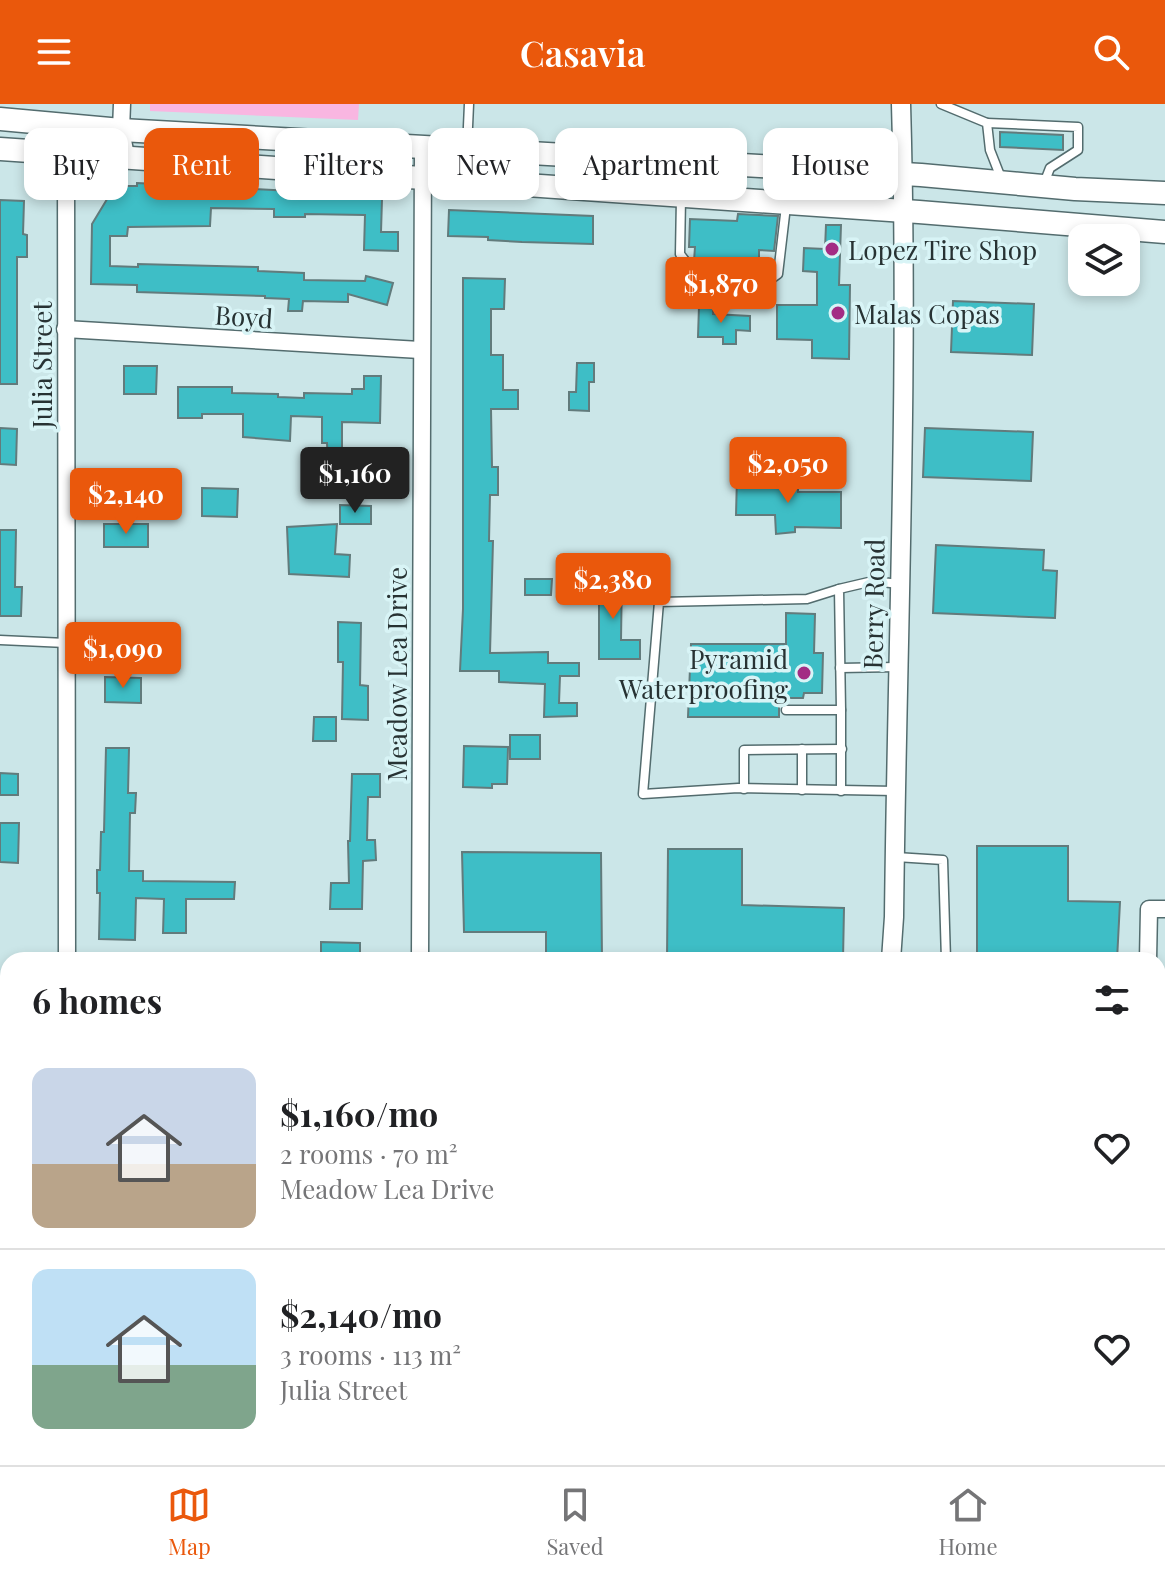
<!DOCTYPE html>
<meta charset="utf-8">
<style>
body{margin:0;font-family:"Playfair Display",serif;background:#f6f6f6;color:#202124;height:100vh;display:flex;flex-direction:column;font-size:30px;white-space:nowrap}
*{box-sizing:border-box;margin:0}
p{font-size:26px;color:#757577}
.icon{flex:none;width:44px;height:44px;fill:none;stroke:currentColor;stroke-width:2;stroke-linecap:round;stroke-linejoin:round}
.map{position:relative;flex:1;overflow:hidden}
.panel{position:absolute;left:0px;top:848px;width:1166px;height:514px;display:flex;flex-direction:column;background:#fff;border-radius:24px 24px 0 0;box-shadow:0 4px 12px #0003}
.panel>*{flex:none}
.banner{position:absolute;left:24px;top:24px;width:1118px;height:72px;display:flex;gap:16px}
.fabs{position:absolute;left:1068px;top:120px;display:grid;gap:16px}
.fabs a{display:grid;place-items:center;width:72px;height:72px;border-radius:16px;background:#fff;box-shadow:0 4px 12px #0003;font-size:40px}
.price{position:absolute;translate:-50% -68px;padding:0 18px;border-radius:8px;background:#ea580c;color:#fff;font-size:26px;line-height:52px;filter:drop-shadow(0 2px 4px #0008)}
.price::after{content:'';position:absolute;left:50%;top:48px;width:24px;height:18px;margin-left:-12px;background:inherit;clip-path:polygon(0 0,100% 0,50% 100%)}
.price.current{background:#222;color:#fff}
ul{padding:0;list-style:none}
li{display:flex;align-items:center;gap:24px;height:200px;padding:0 32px}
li+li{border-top:2px solid #e0e0e0}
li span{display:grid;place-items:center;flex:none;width:224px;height:160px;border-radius:16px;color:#555}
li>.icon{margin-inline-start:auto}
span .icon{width:96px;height:96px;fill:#fffc;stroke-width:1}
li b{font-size:34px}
h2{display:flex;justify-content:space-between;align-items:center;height:96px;padding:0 32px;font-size:34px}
.chip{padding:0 28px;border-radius:16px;background:#fff;box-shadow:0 4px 12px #0003;font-size:28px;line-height:72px}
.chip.current{background:#ea580c;color:#fff}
header{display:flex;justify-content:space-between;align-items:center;height:104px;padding:0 32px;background:#ea580c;color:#fff;font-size:36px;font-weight:600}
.tabs{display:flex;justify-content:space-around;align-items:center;height:112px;border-top:2px solid #e0e0e0;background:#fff;font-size:22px;color:#757577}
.tabs a{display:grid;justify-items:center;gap:4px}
.tabs .current{color:#ea580c}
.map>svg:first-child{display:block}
</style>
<header><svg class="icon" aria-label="menu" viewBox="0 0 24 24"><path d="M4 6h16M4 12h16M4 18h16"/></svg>Casavia<svg class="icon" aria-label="search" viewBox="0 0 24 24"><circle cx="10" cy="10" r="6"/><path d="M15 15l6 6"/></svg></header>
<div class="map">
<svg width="1165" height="1361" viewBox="0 0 1165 1361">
<rect width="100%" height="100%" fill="#cbe6e8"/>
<!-- green -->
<path fill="#f9b6e1" d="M150 0H359L358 16 150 7Z"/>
<!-- building -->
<g fill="#3ebec6" stroke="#627b7c" stroke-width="2">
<path d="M1000 28 1063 31V46L1000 43Z"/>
<path d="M137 79 350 90V94L382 95 381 128H398V147L364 146 365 111 305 110V113H274V105L211 104 210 122 128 123 127 132H110V162L138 163V160L258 163V167L304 169V176L365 177 366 172 393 179 387 201 348 190V198L303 197 302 207H288L289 195 265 194V192L137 188V181L91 180 92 120 115 82H137Z"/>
<path d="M0 96 24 97 23 130 27 131V153H17V280H0Z"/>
<path d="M449 106 593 112V140L522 138 488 136V133L448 132Z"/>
<path d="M738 110 778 112 774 147 759 146V175L737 174V163L697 160 694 157 695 143H689L690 115 737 117Z"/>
<path d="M826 121H841L839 181H850L849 255 812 254V236L777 235V201H817V168L803 167 804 144 825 145Z"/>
<path d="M463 174 505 175 504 205H491V251H503V286H518V305H491L492 363H498V391H490L489 437H493L490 549 548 548V559H579V572H560L559 599H577V612L544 613 545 580 499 578V567H460L463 505Z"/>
<path d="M953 197 1034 200 1032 251 951 248Z"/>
<path d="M699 202H713V210L750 212V227L736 226V240H723V233H698Z"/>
<path d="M577 259H594V278H589V307L569 306V288H576Z"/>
<path d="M124 262H157L156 290H124Z"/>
<path d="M364 272H381L380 319 342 318V348H345V360L328 361 327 339H322V313L291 312 290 337 243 333V310H202V314H178V283H232V289L278 290V293L304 294V289L352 290V285H364Z"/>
<path d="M0 324 17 325 16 361 0 360Z"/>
<path d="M925 324 1033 328 1031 377 923 373Z"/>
<path d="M737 373 765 374V378H798V388H841V424L795 423V428L776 430 775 411H736Z"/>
<path d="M202 384 238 385 237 413 202 412Z"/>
<path d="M340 401 371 402V420H340Z"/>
<rect x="104" y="420" width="44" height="23"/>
<path d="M337 420 335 450 350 451 349 473 289 470 287 423Z"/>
<path d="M0 426H16L15 483H22L21 512H0Z"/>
<path d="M936 441 1044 446 1043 466 1057 467 1055 514 933 509Z"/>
<path d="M599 468H622L621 536H640V555H599Z"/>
<path d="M525 475H552L551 491H525Z"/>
<path d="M786 509 815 510 814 549H823L822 589H804L803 594H779V613H688L691 540H786Z"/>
<path d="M338 518 361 519 360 581 368 582V616L342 615 343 558H338Z"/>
<path d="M135 531H159V551L135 550Z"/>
<path d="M105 573 141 574V599L105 598Z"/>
<path d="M314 613H336V637H313Z"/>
<rect x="510" y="631" width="30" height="24"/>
<path d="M464 642 508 643 507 680H492V684L463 683Z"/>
<path d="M106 644H129L128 689H136L135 709H130L129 767H143V777L235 778 234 795H186V829H163L164 795 136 794 135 836 99 835 100 789H97V766H100L101 728H104Z"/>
<path d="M0 669 18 670V691H0Z"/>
<path d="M352 670H380V693H368L367 736H375L376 756 363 757 362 805H330L331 779H349L348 737H350Z"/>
<path d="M0 719H19L18 759 0 758Z"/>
<path d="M977 742H1068V797L1120 798 1117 856H977Z"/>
<path d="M668 745H742V801L844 804 843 856H667Z"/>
<path d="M462 748 601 749 602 856H546V828H464Z"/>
<path d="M321 838 360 839V856H321Z"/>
</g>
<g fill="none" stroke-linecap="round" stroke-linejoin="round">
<!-- service casing -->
<g stroke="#536c6e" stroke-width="11">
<g id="service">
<path d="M941 0 987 19 990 46 1001 74"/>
<path d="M987 19 1078 23V46L1050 64 1043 82"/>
<path d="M467 45 469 0"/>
<path d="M681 94 680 150 700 176 756 186 778 170 786 102"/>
<path d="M839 485 807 495 659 498 643 690 738 684 895 687"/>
<path d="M0 536 66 539"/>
<path d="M840 564 897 563"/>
<path d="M786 606H841L839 485 873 477 899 480"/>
<path d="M802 645V686"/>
<path d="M744 685V646L842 645"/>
<path d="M841 687V606"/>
<path d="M896 753 943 756 946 856"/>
<path d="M0 901 8 902"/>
<path d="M490 1354V1361"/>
<path d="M194 1361 195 1354"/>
<path d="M365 1361V1354"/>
<path d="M629 1361V1354"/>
</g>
</g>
<!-- minor casing -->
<g stroke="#536c6e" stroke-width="19">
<g id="minor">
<path d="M122 0 121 26 126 52"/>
<path d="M66 49 67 856"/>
<path d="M65 225 420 246"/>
<path d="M420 856 423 43"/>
<path d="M1148 856 1149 805H1165"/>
<path d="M0 1325 8 1326"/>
<path d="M61 1361V1354"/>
</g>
</g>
<!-- tertiary casing -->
<g stroke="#536c6e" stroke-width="21">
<g id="tertiary">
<path d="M891 856 894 813C897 542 909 271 901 0"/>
<path d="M0 1048H8"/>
<path d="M1158 1056H1165"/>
<path d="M875 1361V1354"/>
</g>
</g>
<!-- secondary casing -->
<g stroke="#536c6e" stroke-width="25">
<g id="secondary">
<path d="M0 15 121 26 921 71 1075 85 1165 89"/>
<path d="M0 45 919 108 1165 128"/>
</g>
</g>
<!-- path -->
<g stroke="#7e9293" stroke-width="3" stroke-dasharray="4 6" stroke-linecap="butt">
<path d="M1158 1078H1165"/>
<path d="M899 1361V1354"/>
</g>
<!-- service -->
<use href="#service" stroke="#fff" stroke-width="8"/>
<!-- minor -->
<use href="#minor" stroke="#fff" stroke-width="16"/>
<!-- tertiary -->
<use href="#tertiary" stroke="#fff" stroke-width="18"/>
<!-- secondary -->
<use href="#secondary" stroke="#fff" stroke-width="22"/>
</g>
<!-- markers -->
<g fill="#a32c84" stroke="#d8f4f6" stroke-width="3">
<circle cx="832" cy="145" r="8"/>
<circle cx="838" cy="209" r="8"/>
<circle cx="804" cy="569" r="8"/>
</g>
<g text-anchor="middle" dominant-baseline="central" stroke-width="7" stroke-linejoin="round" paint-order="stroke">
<!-- poi labels -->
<g font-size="26" fill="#273233" stroke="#d8f4f6" text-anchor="start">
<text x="848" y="145">Lopez Tire Shop</text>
<text x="854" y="209">Malas Copas</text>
<text x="788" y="554" text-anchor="end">Pyramid<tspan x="788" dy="30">Waterproofing</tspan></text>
</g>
<!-- street labels -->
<g font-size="26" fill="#273233" stroke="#d8f4f6">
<text transform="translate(244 212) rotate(4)">Boyd</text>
<text transform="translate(41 261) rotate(-90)">Julia Street</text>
<text transform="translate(873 500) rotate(-89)">Berry Road</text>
<text transform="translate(396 570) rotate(-90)">Meadow Lea Drive</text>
</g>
</g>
</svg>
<div class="fabs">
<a><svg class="icon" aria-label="layers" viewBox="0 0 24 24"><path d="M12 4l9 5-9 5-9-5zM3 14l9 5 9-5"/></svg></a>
</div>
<b class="price" style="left:721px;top:221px">$1,870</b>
<b class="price" style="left:788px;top:401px">$2,050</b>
<b class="price current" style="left:355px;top:411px">$1,160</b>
<b class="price" style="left:126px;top:432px">$2,140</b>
<b class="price" style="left:613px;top:517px">$2,380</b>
<b class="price" style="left:123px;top:586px">$1,090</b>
<div class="banner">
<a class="chip">Buy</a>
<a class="chip current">Rent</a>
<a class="chip">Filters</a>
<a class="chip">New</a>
<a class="chip">Apartment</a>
<a class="chip">House</a>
</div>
<section class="panel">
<h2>6 homes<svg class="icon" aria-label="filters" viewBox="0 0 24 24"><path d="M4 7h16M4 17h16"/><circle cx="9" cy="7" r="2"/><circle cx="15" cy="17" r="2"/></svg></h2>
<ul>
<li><span style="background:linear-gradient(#c9d6e8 60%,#b9a48a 0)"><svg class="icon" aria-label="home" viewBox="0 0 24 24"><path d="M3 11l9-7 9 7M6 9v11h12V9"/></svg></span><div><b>$1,160/mo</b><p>2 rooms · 70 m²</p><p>Meadow Lea Drive</p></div><svg class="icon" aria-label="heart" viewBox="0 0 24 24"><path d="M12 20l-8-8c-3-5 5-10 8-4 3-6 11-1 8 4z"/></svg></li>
<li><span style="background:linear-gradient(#bfe0f5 60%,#7fa58c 0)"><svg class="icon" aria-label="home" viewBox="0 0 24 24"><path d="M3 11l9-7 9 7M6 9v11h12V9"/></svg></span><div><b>$2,140/mo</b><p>3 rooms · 113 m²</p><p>Julia Street</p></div><svg class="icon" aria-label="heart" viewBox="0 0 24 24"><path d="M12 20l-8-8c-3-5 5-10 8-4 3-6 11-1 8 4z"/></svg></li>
</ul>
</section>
</div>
<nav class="tabs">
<a class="current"><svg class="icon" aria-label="map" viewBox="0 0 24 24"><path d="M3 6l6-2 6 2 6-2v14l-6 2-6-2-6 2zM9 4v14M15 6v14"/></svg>Map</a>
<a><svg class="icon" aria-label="saved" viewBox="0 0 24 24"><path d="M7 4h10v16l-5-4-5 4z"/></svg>Saved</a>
<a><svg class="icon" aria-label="home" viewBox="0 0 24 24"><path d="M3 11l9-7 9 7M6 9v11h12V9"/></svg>Home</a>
</nav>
